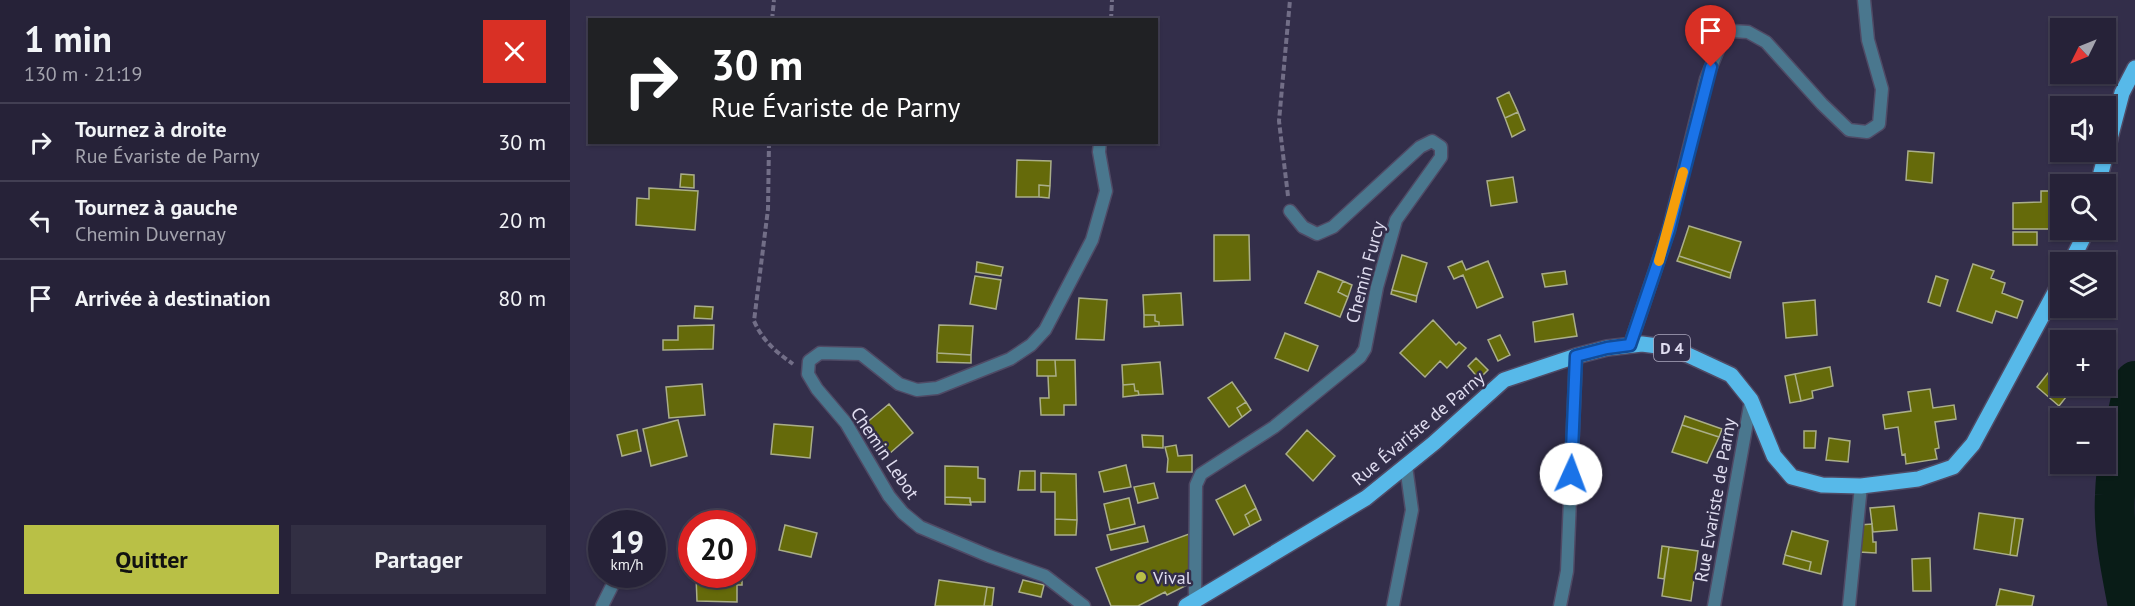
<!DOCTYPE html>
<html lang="fr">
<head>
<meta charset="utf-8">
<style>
	body { margin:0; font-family:"PT Sans",sans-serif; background:#322f43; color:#f1f3f6; height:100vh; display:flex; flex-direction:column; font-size:22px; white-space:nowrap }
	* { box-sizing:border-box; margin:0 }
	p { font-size:20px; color:#a4a4ae }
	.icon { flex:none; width:33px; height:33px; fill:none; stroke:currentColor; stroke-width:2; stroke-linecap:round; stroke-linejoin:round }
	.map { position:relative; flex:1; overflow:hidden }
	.details { display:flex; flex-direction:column; background:#262238; width:570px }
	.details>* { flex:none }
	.banner { position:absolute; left:18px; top:18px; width:570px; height:126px; border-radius:0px; box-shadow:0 2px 4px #0004,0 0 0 2px #423f53; background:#202124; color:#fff; overflow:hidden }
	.needle { width:39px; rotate:227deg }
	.buttons { position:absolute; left:1480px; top:18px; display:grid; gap:12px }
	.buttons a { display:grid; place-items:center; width:66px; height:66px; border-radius:0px; background:#262238; box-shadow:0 2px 4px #0004,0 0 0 2px #423f53; font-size:30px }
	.speed { position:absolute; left:18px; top:510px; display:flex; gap:12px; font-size:30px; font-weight:700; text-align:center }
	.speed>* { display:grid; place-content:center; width:78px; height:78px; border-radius:50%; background:#262238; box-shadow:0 2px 4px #0004,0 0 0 2px #423f53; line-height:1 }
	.speed small { font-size:15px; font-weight:400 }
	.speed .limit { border:9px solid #d22; background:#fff; color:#111 }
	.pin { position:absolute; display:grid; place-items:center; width:51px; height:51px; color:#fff; margin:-62px -26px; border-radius:50% 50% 50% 0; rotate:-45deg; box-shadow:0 0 6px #0007 }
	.pin .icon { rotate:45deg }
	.me { position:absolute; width:66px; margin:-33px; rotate:2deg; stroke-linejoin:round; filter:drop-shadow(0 0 4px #0008) }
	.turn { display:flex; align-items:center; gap:21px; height:126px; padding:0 24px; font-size:27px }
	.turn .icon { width:78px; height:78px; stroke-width:2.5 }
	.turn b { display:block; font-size:42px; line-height:51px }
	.round { display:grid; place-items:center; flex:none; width:63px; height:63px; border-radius:0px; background:#322f43 }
	.summary { display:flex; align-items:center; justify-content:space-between; height:102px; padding:0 24px }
	h1 { font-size:36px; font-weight:600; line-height:45px }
	.primary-button { display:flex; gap:12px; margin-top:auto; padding:12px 24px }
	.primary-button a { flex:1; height:69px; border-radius:0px; background:#b9c046; color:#111; font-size:24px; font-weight:600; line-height:69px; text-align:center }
	.primary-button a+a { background:#322f43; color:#f1f3f6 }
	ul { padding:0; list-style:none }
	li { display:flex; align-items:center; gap:18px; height:78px; padding:0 24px; border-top:2px solid #423f53 }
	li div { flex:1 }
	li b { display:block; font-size:22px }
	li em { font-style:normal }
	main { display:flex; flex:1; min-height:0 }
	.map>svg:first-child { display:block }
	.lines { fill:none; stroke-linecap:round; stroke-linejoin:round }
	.river { stroke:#091c17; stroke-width:40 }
	.building { fill:#656a0a; stroke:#aaae89; stroke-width:1.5 }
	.service-casing { stroke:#4f4a65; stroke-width:15 }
	.minor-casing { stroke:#4f4a65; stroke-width:15 }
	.primary-casing { stroke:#4f4a65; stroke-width:18 }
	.path { stroke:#726e87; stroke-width:4; stroke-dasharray:6 3; stroke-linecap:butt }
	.service { stroke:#4a778e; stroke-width:12 }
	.minor { stroke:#4a778e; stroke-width:12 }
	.primary { stroke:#57b9e9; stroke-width:15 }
	.route-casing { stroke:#114b97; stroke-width:15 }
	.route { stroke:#1a73e8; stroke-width:10 }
	.slow { stroke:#f59e0b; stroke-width:10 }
	.poi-dot { fill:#b9c046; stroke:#332e4a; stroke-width:2 }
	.labels { text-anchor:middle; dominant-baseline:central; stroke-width:5; stroke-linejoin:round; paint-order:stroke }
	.shield { fill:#332e4a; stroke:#aca8be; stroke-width:1.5 }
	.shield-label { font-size:16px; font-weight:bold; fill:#e0ddf0 }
	.street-label { font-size:18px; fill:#e0ddf0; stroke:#332e4a }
	.poi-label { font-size:18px; fill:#e0ddf0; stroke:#332e4a; text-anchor:start }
</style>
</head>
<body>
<main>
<section class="details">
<div class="summary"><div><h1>1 min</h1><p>130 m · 21:19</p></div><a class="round" style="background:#d93025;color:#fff"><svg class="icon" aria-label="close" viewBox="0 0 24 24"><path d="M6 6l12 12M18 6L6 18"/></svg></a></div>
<ul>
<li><svg class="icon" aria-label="right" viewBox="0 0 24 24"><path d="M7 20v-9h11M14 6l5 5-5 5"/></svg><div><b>Tournez à droite</b><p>Rue Évariste de Parny</p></div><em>30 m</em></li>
<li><svg class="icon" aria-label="left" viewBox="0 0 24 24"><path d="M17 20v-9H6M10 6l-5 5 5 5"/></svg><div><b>Tournez à gauche</b><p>Chemin Duvernay</p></div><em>20 m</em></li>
<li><svg class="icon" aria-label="arrive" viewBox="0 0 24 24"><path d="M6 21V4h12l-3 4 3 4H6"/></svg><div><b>Arrivée à destination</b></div><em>80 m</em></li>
</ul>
<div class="primary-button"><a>Quitter</a><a>Partager</a></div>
</section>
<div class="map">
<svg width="1565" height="606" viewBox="0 0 1565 606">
	<rect width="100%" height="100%" fill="#332e4a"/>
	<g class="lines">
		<path class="river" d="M1558 606C1551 570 1543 533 1545 495 1546 457 1557 418 1565 381"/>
	</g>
	<path class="building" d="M1490 55 1491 74H1512L1511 82 1489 81Z
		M939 92 948 112 935 118 927 98Z
		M948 112 955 130 942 137 935 118Z
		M1338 151 1364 153 1362 183 1336 180Z
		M447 160 481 161 480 186 469 185V197H446Z
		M111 174 124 175V188L110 187Z
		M943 177 947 202 921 206 917 181Z
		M469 185 480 186 479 198 469 197Z
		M79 188 128 191 125 230 66 225 67 198 79 199Z
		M1471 191H1486L1487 203H1484L1485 229H1443V203L1471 202Z
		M1119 226 1171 242 1161 273 1109 256Z
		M1443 232H1467V245H1443Z
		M644 235H679L680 280 644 281Z
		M832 255 857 263 847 296 822 290Z
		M1109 256 1161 273 1160 278 1107 261Z
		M892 261 896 270 918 261 933 297 907 308 893 275 884 279 878 267Z
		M407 262 433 267 431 276 406 272Z
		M1403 264 1424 271 1421 278 1435 283 1432 293 1453 301 1447 318 1426 311 1422 323 1387 311Z
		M748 271 773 281 768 292 778 297 770 317 735 303Z
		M995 271 997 284 975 287 972 274Z
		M405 276 431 280 426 309 400 304Z
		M1366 276 1378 280 1370 306 1358 302Z
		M773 281 782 285 778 297 768 292Z
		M822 290 847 296 846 302 821 294Z
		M611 293 613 325 589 326V322L585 321V315H574L573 295Z
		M509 298 537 300 534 340 506 339Z
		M1245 300 1247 335 1216 338 1213 303Z
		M125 306 143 307 142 319 124 318Z
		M1003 314 1007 336 965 342 963 322Z
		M574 315H585V321L589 322V326L574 327Z
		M863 320 886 345 889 342 896 348 877 368 870 361 855 377 830 353Z
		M144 325 143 349 93 350V340H108V326Z
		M369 325 403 326 401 355 367 353Z
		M715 333 748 346 738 371 705 358Z
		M930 335 940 355 928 361 918 340Z
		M1491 338 1494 340H1491V357L1482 349Z
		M367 353 401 355V363L367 362Z
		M906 358 918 370 909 379 898 366Z
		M467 360H485L486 376H467Z
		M485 360H505L506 405H494V415H471L470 398H479L478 376H486Z
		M590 362 593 394 569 395 568 391H565L564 384 553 385 552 365Z
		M1260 367 1263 386 1242 391 1243 398 1231 401 1225 374Z
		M1482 368 1491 376V386L1504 387 1489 406 1467 387Z
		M1225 374 1231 401 1220 403 1215 376Z
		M662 382 676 402 667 408 672 417 659 427 638 398Z
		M132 384 135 415 99 418 96 387Z
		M564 384 565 391H568L569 395 553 397V385Z
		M1360 389 1363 408 1384 405 1386 419 1365 422 1369 448 1365 449 1367 459 1336 464 1335 454 1332 455 1328 427 1315 429 1313 415 1341 411 1338 392Z
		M676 402 681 410 672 417 667 408Z
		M319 404 343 433 319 454 295 424Z
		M1115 416 1152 429 1149 437 1112 425Z
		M108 420 117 456 81 466 73 429Z
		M204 424 243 427 240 458 201 454Z
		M1112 425 1149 437 1137 463 1102 452Z
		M67 430 71 451 52 456 47 435Z
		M737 430 765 456 743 481 716 454Z
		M1234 431H1246L1245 448H1234Z
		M572 435 593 436V448L573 447Z
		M1259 438 1280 441 1278 462 1256 460Z
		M606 445 608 456 622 455V472H597L598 459 595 447Z
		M556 465 561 487 534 492 529 472Z
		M375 466 408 467V478L415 479V502H400V498L375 497Z
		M450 471H465V490H448Z
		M471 473 506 474 507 520 485 519V492H471Z
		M584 483 588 498 568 503 564 487Z
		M675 485 686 508 675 515 680 526 664 535 646 500Z
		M375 497 400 498 401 505 375 504Z
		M559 498 565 524 540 530 534 504Z
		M1324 506 1327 530 1303 532 1300 508Z
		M686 508 691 520 680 526 675 515Z
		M1409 513 1445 518 1440 555 1404 549Z
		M1445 518 1453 519 1447 556 1440 555Z
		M485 519 507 520 506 535H485Z
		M1302 524 1303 542H1306V553L1289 552V525Z
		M215 525 247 533 241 557 209 550Z
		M574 526 578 542 541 550 537 535Z
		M1222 531 1258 541 1251 574 1239 571 1241 562 1215 555Z
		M619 534V584L597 595 595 592 568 606H541L526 568Z
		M1092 546 1099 547 1094 579 1088 578Z
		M1099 547 1128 551 1121 601 1092 596Z
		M1215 555 1241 562 1239 571 1213 564Z
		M1360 558 1361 591H1343L1342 559Z
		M172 574V585H167V602L127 601 126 576Z
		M369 580 417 587 414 606H365Z
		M453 580 474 585 471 597 449 592Z
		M417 587 424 588 422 606H414Z
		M1430 589 1464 596 1462 606H1426Z"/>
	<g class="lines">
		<defs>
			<path id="service" d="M990 606 997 571 1006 356
				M1144 606 1181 400"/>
			<path id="minor" d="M1060 345 1099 229 1136 79 1152 40 1162 31 1178 32 1196 42 1252 104 1279 130 1297 132 1309 124 1312 89 1298 40 1294 0
				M625 601 626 485 631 474 704 427 790 357 795 349 807 287 826 220 871 157V147L862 141 850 147 763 227 747 234 733 227 720 211
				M32 606 48 574
				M514 606 475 576 419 556 350 527 333 513 319 496 276 423 247 389 238 374 239 361 250 353 291 354 329 384 347 390 367 388 440 359 461 345 475 330 522 240 536 191 529 152 530 142
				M823 606 842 510 836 466
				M1279 606 1291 486"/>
			<path id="primary" d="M1528 184 1552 93 1565 68
				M1501 262 1517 230
				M616 606 796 498 864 443 934 380 1006 356 1037 348 1072 344 1103 348 1161 375 1181 400 1204 456 1222 477 1252 485 1291 486 1348 479 1383 467 1403 444 1491 281"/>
		</defs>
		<use href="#service" class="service-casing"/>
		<use href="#minor" class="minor-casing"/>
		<use href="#primary" class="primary-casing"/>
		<path class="path" d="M202 20 204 0
			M541 20 542 0
			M199 142 198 209 184 321C193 341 205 351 223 364
			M718 196 709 121 720 0"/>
		<use href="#service" class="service"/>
		<use href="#minor" class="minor"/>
		<use href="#primary" class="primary"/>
	</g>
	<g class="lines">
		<defs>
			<path id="route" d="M1001 474 1006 356 1037 348 1060 345 1099 230 1141 67"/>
		</defs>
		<use href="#route" class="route-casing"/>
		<use href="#route" class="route"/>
		<path class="slow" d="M1089 261 1113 172"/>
	</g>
	<circle class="poi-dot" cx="571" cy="577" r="6"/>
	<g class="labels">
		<rect class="shield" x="1084" y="335" width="36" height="26" rx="4.5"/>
		<g class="shield-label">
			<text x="1102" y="348">D 4</text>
		</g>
		<g class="street-label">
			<text transform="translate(795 272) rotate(-75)">Chemin Furcy</text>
			<text transform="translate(848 428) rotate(-40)">Rue Évariste de Parny</text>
			<text transform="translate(315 453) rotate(56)">Chemin Lebot</text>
			<text transform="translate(1145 500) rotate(-80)">Rue Evariste de Parny</text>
		</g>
		<g class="poi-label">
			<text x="583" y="577">Vival</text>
		</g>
	</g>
</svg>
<div class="buttons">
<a><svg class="needle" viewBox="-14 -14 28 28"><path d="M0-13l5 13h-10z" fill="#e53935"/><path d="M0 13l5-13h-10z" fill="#a4a4ae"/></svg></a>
<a><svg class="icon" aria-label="sound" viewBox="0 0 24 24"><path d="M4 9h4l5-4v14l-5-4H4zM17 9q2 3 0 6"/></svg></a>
<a><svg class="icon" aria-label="search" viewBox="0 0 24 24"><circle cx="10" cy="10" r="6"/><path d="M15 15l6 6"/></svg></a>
<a><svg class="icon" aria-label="layers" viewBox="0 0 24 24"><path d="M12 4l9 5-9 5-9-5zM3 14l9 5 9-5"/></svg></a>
<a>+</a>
<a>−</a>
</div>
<div class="speed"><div>19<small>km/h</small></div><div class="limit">20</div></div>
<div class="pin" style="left:1141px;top:67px;background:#d93025"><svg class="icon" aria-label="arrive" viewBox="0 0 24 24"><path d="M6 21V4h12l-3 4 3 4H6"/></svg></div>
<svg class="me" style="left:1001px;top:474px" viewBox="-20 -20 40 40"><circle r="19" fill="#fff"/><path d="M0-13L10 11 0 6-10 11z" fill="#1a73e8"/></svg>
<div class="banner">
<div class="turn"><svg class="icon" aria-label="right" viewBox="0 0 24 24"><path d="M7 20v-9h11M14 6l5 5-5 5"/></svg><div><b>30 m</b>Rue Évariste de Parny</div></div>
</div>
</div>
</main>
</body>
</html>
